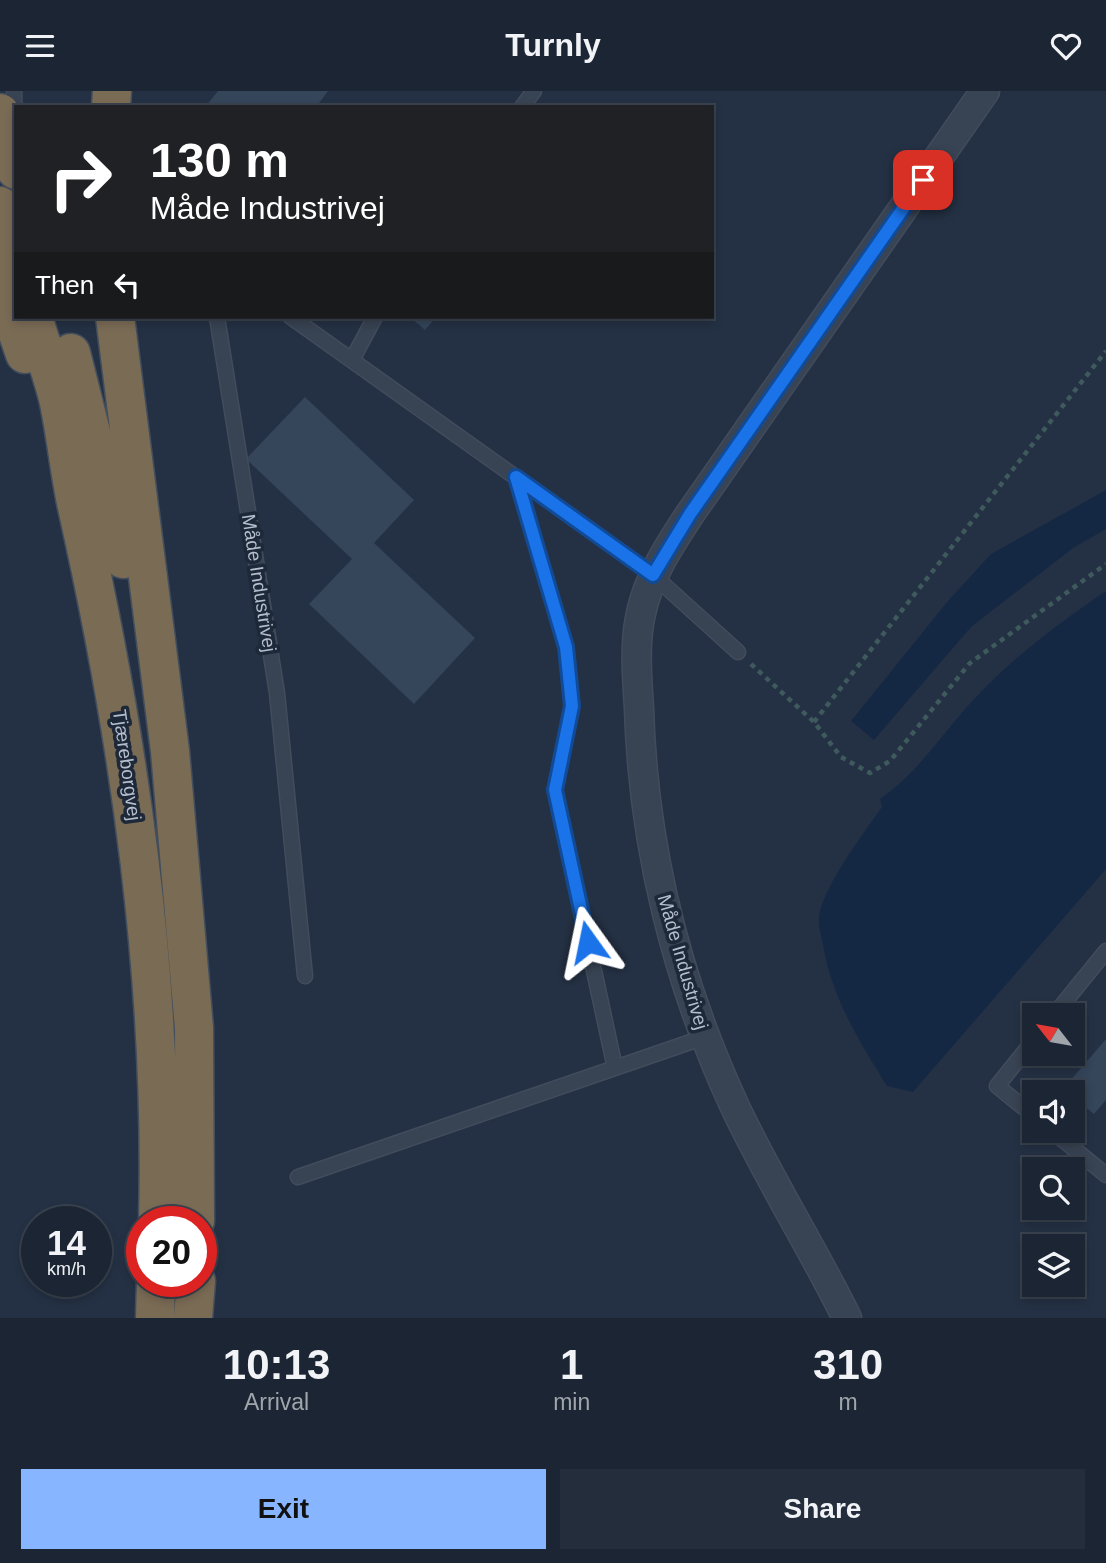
<!DOCTYPE html>
<html lang="en">
<head>
<meta charset="utf-8">
<style>
	body { margin:0; font-family:Arial,sans-serif; background:#242d3b; color:#f1f3f6; height:100vh; display:flex; flex-direction:column; font-size:26px; white-space:nowrap }
	* { box-sizing:border-box; margin:0 }
	p { font-size:23px; color:#a0a5ac }
	.icon { flex:none; width:38px; height:38px; fill:none; stroke:currentColor; stroke-width:2; stroke-linecap:round; stroke-linejoin:round }
	.map { position:relative; height:1227px; overflow:hidden }
	.side { display:flex; flex-direction:column; background:#1b2533; flex:1 }
	.side>* { flex:none }
	.top-card { position:absolute; left:14px; top:14px; width:700px; height:214px; border-radius:0px; box-shadow:0 4px 10px #0003,0 0 0 2px #39424e; background:#202124; color:#fff; overflow:hidden }
	.needle { width:46px; rotate:301deg }
	.controls { position:absolute; left:1022px; top:912px; display:grid; gap:14px }
	.controls a { display:grid; place-items:center; width:63px; height:63px; border-radius:0px; background:#1b2533; box-shadow:0 4px 10px #0003,0 0 0 2px #39424e; font-size:35px }
	.speed { position:absolute; left:21px; top:1115px; display:flex; gap:14px; font-size:35px; font-weight:700; text-align:center }
	.speed>* { display:grid; place-content:center; width:91px; height:91px; border-radius:50%; background:#1b2533; box-shadow:0 4px 10px #0003,0 0 0 2px #39424e; line-height:1 }
	.speed small { font-size:18px; font-weight:400 }
	.speed .limit { border:10px solid #d22; background:#fff; color:#111 }
	.pin { position:absolute; display:grid; place-items:center; width:60px; height:60px; color:#fff; margin:-30px; border-radius:14px; box-shadow:0 4px 10px #0006 }
	.me { position:absolute; width:77px; margin:-38px; rotate:348deg; stroke-linejoin:round; filter:drop-shadow(0 0 5px #0008) }
	.turn { display:flex; align-items:center; gap:24px; height:147px; padding:0 21px; font-size:32px }
	.turn .icon { width:91px; height:91px; stroke-width:2.5 }
	.turn b { display:block; font-size:49px; line-height:60px }
	.then { display:flex; align-items:center; height:66px; padding:0 21px; background:#0003; gap:14px; font-size:26px }
	.eta { display:flex; justify-content:space-evenly; align-items:center; height:119px; text-align:center }
	.eta b { font-size:42px; font-weight:600; line-height:49px }
	.action { display:flex; gap:14px; margin-top:auto; padding:14px 21px }
	.action a { flex:1; height:80px; border-radius:0px; background:#88b5ff; color:#111; font-size:28px; font-weight:600; line-height:80px; text-align:center }
	.action a+a { background:#242d3b; color:#f1f3f6 }
	header { display:flex; justify-content:space-between; align-items:center; height:91px; padding:0 21px; background:#1b2533; font-size:32px; font-weight:600 }
	.map>svg:first-child { display:block }
	.water { fill:#152843 }
	.building { fill:#35455a }
	.lines { fill:none; stroke-linecap:round; stroke-linejoin:round }
	.lane-casing { stroke:#424c5c; stroke-width:17 }
	.street-casing { stroke:#424c5c; stroke-width:31 }
	.highway-casing { stroke:#434e5d; stroke-width:41 }
	.path { stroke:#3f5a5c; stroke-width:4.5; stroke-dasharray:5 5; stroke-linecap:butt }
	.lane { stroke:#384353; stroke-width:14 }
	.street { stroke:#384353; stroke-width:28 }
	.highway { stroke:#7a6b55; stroke-width:38 }
	.route-casing { stroke:#114b97; stroke-width:18 }
	.route { stroke:#1a73e8; stroke-width:12 }
	.labels { text-anchor:middle; dominant-baseline:central; stroke-width:7; stroke-linejoin:round; paint-order:stroke }
	.street-label { font-size:19px; fill:#b5becd; stroke:#1d2838 }
</style>
</head>
<body>
<header><svg class="icon" aria-label="menu" viewBox="0 0 24 24"><path d="M4 6h16M4 12h16M4 18h16"/></svg>Turnly<svg class="icon" aria-label="heart" viewBox="0 0 24 24"><path d="M12 20l-8-8c-3-5 5-10 8-4 3-6 11-1 8 4z"/></svg></header>
<div class="map">
<svg width="1106" height="1227" viewBox="0 0 1106 1227">
	<rect width="100%" height="100%" fill="#243144"/>
	<path class="water" d="M1106 399V438L1073 457 971 536 874 649 851 630 948 510 991 463Z
		M1106 500V778L913 1001 887 995C859 950 832 907 823 854 822 846 818 836 819 828 820 800 865 740 882 716L880 708C920 681 946 636 980 602 1016 564 1062 530 1106 500Z"/>
	<path class="building" d="M218 0H328L316 16H205Z
		M410 226H436L425 239Z
		M305 306 414 409 374 452 475 547 414 613 309 513 352 468 246 368Z
		M1106 948V1009L1094 1023 1073 1006V1001L1063 998Z"/>
	<g class="lines">
		<defs>
			<path id="lane" d="M14 0 15 28
				M522 16 534 0
				M217 226 277 602 305 885
				M291 226 653 484 738 561
				M352 269 375 226
				M516 386 566 556 572 615 555 699 615 977
				M1054 924 1106 860
				M1034 949 997 995 1034 1025
				M1052 1040 1106 1084
				M298 1086 705 946"/>
			<path id="street" d="M847 1227C812 1156 769 1088 735 1016 677 891 643 755 639 617 637 586 634 553 641 522 649 485 669 455 690 423L985 0"/>
			<path id="highway" d="M111 16 112 0
				M0 22 16 79
				M0 115 16 168
				M0 191 25 263
				M33 226C41 253 51 280 58 307 66 343 69 380 77 416 130 651 164 890 158 1130
				M115 226 170 660 194 937 195 1130
				M71 262 123 468
				M155 1227 156 1190
				M193 1227 196 1190"/>
		</defs>
		<use href="#lane" class="lane-casing"/>
		<use href="#street" class="street-casing"/>
		<use href="#highway" class="highway-casing"/>
		<path class="path" d="M751 573 814 631 841 666 870 682 890 670 970 572 1106 473
			M814 631 1106 260"/>
		<use href="#lane" class="lane"/>
		<use href="#street" class="street"/>
		<use href="#highway" class="highway"/>
	</g>
	<g class="lines">
		<defs>
			<path id="route" d="M588 851 555 699 572 615 566 556 516 386 653 484 690 423 923 89"/>
		</defs>
		<use href="#route" class="route-casing"/>
		<use href="#route" class="route"/>
	</g>
	<g class="labels">
		<g class="street-label">
			<text transform="translate(259 492) rotate(81)">Måde Industrivej</text>
			<text transform="translate(127 674) rotate(82)">Tjæreborgvej</text>
			<text transform="translate(683 871) rotate(74)">Måde Industrivej</text>
		</g>
	</g>
</svg>
<div class="controls">
<a><svg class="needle" viewBox="-14 -14 28 28"><path d="M0-13l5 13h-10z" fill="#e53935"/><path d="M0 13l5-13h-10z" fill="#a0a5ac"/></svg></a>
<a><svg class="icon" aria-label="sound" viewBox="0 0 24 24"><path d="M4 9h4l5-4v14l-5-4H4zM17 9q2 3 0 6"/></svg></a>
<a><svg class="icon" aria-label="search" viewBox="0 0 24 24"><circle cx="10" cy="10" r="6"/><path d="M15 15l6 6"/></svg></a>
<a><svg class="icon" aria-label="layers" viewBox="0 0 24 24"><path d="M12 4l9 5-9 5-9-5zM3 14l9 5 9-5"/></svg></a>
</div>
<div class="speed"><div>14<small>km/h</small></div><div class="limit">20</div></div>
<div class="pin" style="left:923px;top:89px;background:#d93025"><svg class="icon" aria-label="arrive" viewBox="0 0 24 24"><path d="M6 21V4h12l-3 4 3 4H6"/></svg></div>
<svg class="me" style="left:588px;top:851px" viewBox="-20 -20 40 40"><path d="M0-17L14 15 0 8-14 15z" fill="#1a73e8" stroke="#fff" stroke-width="4"/></svg>
<div class="top-card">
<div class="turn"><svg class="icon" aria-label="right" viewBox="0 0 24 24"><path d="M7 20v-9h11M14 6l5 5-5 5"/></svg><div><b>130 m</b>Måde Industrivej</div></div>
<div class="then">Then<svg class="icon" aria-label="left" viewBox="0 0 24 24"><path d="M17 20v-9H6M10 6l-5 5 5 5"/></svg></div>
</div>
</div>
<section class="side">
<div class="eta">
<div><b>10:13</b><p>Arrival</p></div>
<div><b>1</b><p>min</p></div>
<div><b>310</b><p>m</p></div>
</div>
<div class="action"><a>Exit</a><a>Share</a></div>
</section>
</body>
</html>
